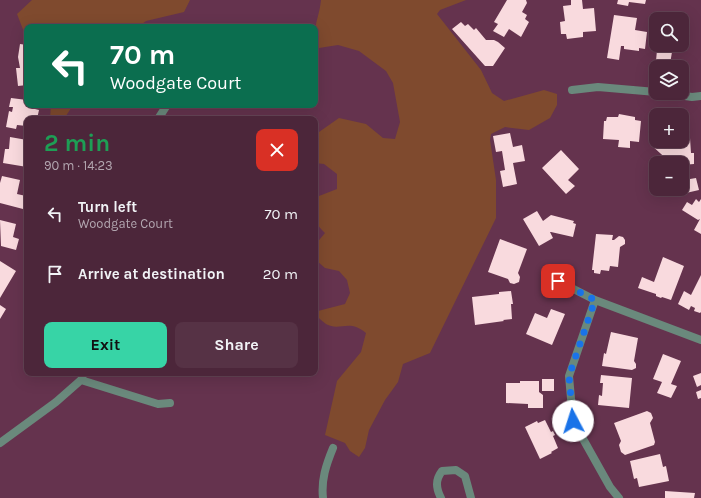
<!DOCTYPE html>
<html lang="en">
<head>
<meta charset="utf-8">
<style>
	body { margin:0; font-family:Karla,sans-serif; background:#563245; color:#f1f3f6; height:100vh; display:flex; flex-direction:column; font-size:15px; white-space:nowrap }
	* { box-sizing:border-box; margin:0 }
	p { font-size:13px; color:#b2a5af }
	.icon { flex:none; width:22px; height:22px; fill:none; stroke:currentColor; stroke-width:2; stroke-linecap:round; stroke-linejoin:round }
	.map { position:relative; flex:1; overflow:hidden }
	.drawer { position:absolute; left:24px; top:116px; width:294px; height:260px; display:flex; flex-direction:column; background:#4c263a; border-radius:8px; box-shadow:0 4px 16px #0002,0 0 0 1px #634354 }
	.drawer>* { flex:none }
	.hud { position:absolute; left:24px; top:24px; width:294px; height:84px; border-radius:8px; box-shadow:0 4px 16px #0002,0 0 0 1px #634354; background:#0b6e4f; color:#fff; overflow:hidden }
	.fabs { position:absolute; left:649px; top:12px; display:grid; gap:8px }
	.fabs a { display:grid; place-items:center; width:40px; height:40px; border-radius:8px; background:#4c263a; box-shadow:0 4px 16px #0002,0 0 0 1px #634354; font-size:20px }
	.pin { position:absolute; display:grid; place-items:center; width:34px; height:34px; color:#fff; margin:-17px; border-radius:8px; box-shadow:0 2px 6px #0006 }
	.me { position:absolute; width:44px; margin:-22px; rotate:355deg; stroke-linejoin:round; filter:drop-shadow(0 0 3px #0008) }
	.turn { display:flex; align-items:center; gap:14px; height:84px; padding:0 20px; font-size:18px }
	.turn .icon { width:52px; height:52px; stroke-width:2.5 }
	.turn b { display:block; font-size:28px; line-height:34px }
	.round { display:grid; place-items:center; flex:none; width:42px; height:42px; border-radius:8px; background:#563245 }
	.head { display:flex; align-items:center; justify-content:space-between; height:68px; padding:0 20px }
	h1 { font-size:24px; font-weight:700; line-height:30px; color:#1e9e55 }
	.action { display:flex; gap:8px; margin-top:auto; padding:8px 20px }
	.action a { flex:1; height:46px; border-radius:8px; background:#37d4a6; color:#111; font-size:16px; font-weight:700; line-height:46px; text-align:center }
	.action a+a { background:#563245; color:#f1f3f6 }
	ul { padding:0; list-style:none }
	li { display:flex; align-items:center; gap:12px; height:60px; padding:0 20px }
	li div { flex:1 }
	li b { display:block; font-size:15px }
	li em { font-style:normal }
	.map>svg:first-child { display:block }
	.green { fill:#7f4a2e }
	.building { fill:#f9dade }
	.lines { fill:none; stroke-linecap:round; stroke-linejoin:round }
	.minor { stroke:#6a897c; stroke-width:8 }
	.tertiary { stroke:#6a897c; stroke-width:8 }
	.route { stroke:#1a73e8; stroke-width:7; stroke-dasharray:0 12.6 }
</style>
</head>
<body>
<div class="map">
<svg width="701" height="498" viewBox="0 0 701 498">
	<rect width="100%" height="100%" fill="#65334e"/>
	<path class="green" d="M32 0H190L184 12 146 21 138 27H27V34L24 32 17 14Z
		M321 0H466L440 10 437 14 481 70 492 93 504 101 544 90 557 94V105L550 118 529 130 505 127 491 134 490 140 496 180V218L430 353 403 364 398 382 385 400 369 430 365 448 359 457 350 451 345 443 325 435 337 381 361 352 366 333C349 318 340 332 326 324 323 322 320 319 318 317V311L345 304 350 293 347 280 339 271 325 268 317 261 315 253V245L325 233C312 220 315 217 315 200L319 196 337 189V174L324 164 315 163V131L319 132 339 118 366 124 383 138 395 139 400 122 393 83 386 71 359 51 338 45 319 48C311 25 319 21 321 0Z
		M51 105H73L64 119H50Z"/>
	<path class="building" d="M507 0H526L527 3 522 12 527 15 525 19 529 22 521 37 509 29 504 37 493 31 498 24 494 22Z
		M571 0H582L583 9 594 8 596 31 583 32V37L567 39 566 34H561L560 22 565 21 563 6 571 5Z
		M618 0H646L645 4 629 2 628 6 617 4Z
		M614 15 637 18 635 30 647 32 645 49 639 48V51L624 49V46H621L619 60 607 58Z
		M461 22 465 26 468 24 474 30 476 28 486 40H494L498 42 505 48 493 66H485L452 29Z
		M20 44 27 45V85L18 86 16 68H20L18 57Z
		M656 45H679L678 53 672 52 670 64 656 61 657 50H655Z
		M11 98 27 100V105H35V109L39 110 37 119H27V126L17 125 16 129 6 127 9 111 12 112 13 107H9Z
		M619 114 635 117V120L641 121 639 142 630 141V148L618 147 619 140 603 139 604 121H606L607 117H618Z
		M649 123H656V141H682V131L690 138 691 153H694V164L682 165V163H671L650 144Z
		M510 133 513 147 522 145 525 161 513 163 517 184 503 187 500 171 505 170 502 151 496 152 493 136Z
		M10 137 27 140 26 152H27V167L3 163 5 149H9Z
		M561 150 579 169 568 180 575 186 566 194 542 168Z
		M2 176 20 180 17 194 26 196 23 209 0 203V183Z
		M696 178 699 190 686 193 684 180Z
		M696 199 699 202 701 199V234L694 230 700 219 698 220 682 210 687 202 692 205Z
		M537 211 543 221 551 215 574 221 573 223 576 224 573 237 551 232H550L553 238 539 246 523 219Z
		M0 220 16 224 13 237 19 239 16 250 1 246Z
		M596 234 613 235 612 240H614L619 236 623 237 625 240V244L620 247 618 267 610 266 609 271 601 270 600 274 594 273V270H592Z
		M500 239 527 249 518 273 520 277 519 282 514 284 510 283 508 279 488 272Z
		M663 257 684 266 671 300 662 297 661 298 656 296V294L638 288 642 277 654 282Z
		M0 261 16 271 0 298Z
		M701 275V312L700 313 694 311 695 308 691 306 689 310 678 304 684 291 691 295Z
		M511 291 513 304H511L512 319 503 320 504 321 475 325 472 297 499 294V292Z
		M0 305 6 309 0 319Z
		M551 309 565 314 552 345 526 334 535 313 547 318Z
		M611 332 638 338 634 361 636 364V368L632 370 602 366 604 353 606 354Z
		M663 354 681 361 671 384 677 386 671 398 657 393 662 382 653 379Z
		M701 373V385L697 387 693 376Z
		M601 375 632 378 629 408 598 405 599 395 602 396 603 383H600Z
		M542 379H554V391H542Z
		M520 381H539V392L543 395V408H528V404L506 403V383H520Z
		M701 390V398L698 399 696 392Z
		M647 411 651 413 653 418 650 423 655 442 654 445 625 455 621 452 619 445 621 441 614 423Z
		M545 420 551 432 553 431 555 435 553 436 558 448 551 452 552 453 540 459 525 427 537 421 538 423Z
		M660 454 663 467 666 466 669 481 639 487 637 478 634 479 630 461Z
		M665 491 695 493 694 498H665Z"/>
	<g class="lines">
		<path class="minor" d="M572 90 598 87 656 92
			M664 93 692 97 701 96
			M158 119 167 105
			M558 281 595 300 701 340
			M595 300 569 376 573 421 610 487 619 498
			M81 380 158 404 170 403
			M0 443 56 402 81 380 84 373
			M441 498C436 488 435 480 442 471L456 470 465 476 471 498"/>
		<path class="tertiary" d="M323 498C321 480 326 465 333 448"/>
	</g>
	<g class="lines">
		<path class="route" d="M558 281 595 300 569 376 573 421"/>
	</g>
</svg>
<div class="fabs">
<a><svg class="icon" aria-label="search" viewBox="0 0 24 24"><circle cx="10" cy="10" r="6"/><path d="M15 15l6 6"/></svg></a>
<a><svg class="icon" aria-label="layers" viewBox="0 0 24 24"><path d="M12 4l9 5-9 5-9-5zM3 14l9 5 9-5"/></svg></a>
<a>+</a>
<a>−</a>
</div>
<div class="pin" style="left:558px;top:281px;background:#d93025"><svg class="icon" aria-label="arrive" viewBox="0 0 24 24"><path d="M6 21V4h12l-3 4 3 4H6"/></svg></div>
<svg class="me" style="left:573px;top:421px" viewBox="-20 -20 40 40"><circle r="19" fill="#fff"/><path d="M0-13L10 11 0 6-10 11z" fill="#1a73e8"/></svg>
<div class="hud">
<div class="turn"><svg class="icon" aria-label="left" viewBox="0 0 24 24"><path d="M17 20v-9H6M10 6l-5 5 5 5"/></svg><div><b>70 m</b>Woodgate Court</div></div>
</div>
<section class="drawer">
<div class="head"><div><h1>2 min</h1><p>90 m · 14:23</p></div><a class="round" style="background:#d93025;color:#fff"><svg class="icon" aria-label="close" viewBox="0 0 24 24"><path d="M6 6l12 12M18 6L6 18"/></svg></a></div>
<ul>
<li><svg class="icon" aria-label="left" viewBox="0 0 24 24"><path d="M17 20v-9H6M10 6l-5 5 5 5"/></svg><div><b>Turn left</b><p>Woodgate Court</p></div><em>70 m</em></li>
<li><svg class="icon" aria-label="arrive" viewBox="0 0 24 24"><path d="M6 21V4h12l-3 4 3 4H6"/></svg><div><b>Arrive at destination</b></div><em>20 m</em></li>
</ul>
<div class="action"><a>Exit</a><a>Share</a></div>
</section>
</div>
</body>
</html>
